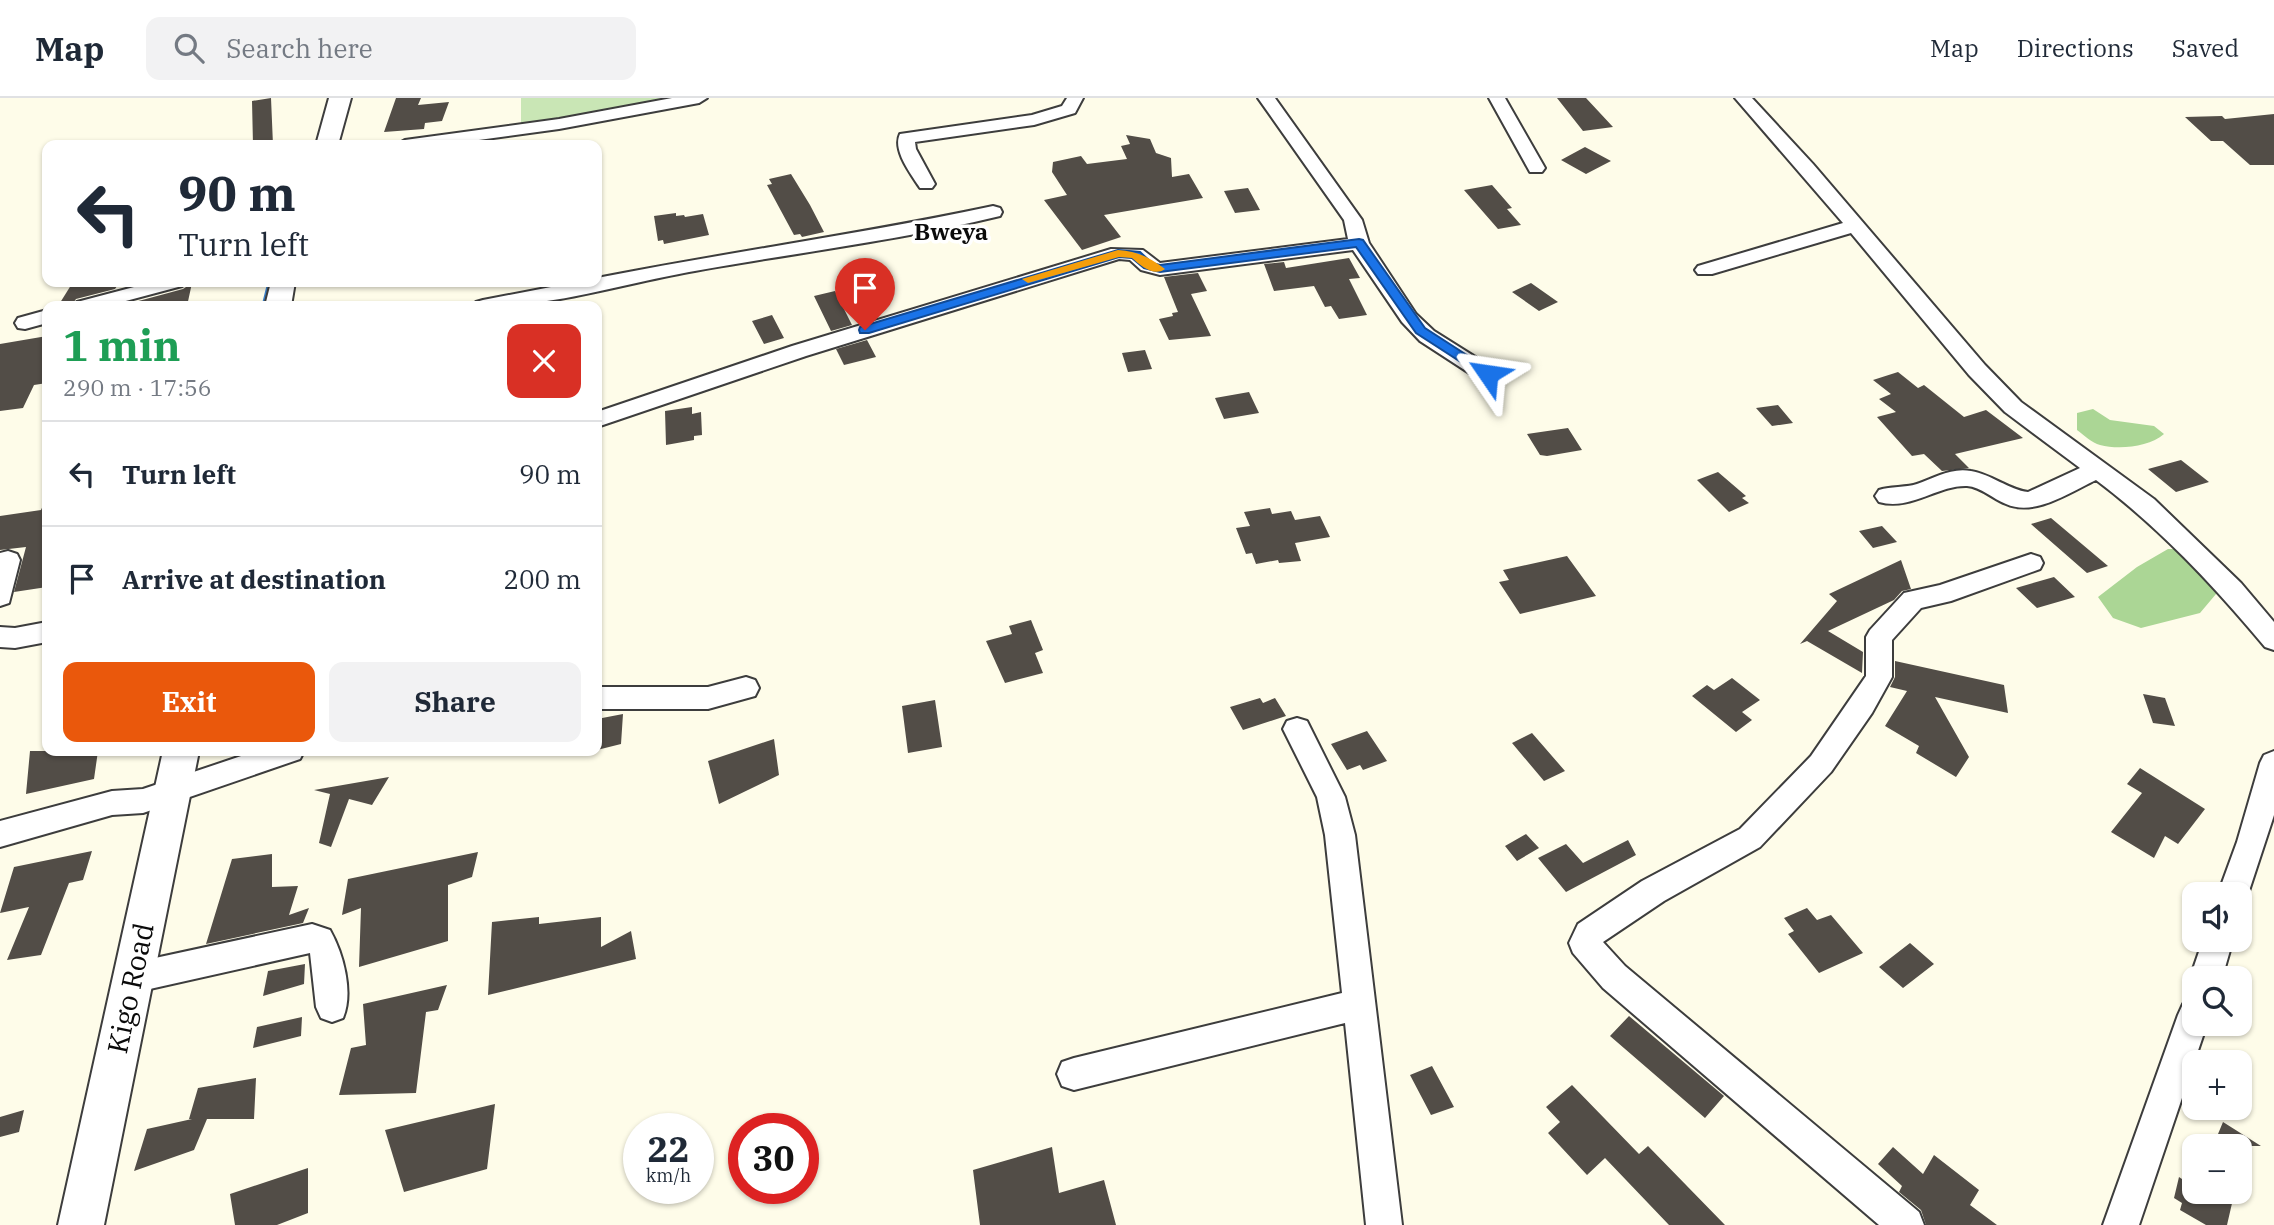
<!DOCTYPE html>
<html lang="en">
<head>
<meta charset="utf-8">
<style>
	body { margin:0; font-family:"IBM Plex Serif",serif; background:#f2f2f3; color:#1f2937; height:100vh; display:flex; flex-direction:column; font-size:26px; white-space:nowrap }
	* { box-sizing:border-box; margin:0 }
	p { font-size:23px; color:#747a83 }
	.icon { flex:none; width:38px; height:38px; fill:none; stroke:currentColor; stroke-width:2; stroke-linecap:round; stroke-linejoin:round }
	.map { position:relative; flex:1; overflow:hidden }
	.panel { position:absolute; left:42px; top:203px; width:560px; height:455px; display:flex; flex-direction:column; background:#fff; border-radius:14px; box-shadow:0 2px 5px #0004 }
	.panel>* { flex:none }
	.hud { position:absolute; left:42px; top:42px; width:560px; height:147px; border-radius:14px; box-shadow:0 2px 5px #0004; background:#fff; color:#1f2937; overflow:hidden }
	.buttons { position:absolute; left:2182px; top:784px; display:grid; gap:14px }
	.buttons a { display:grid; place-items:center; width:70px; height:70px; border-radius:14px; background:#fff; box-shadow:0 2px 5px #0004; font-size:35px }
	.speed { position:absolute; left:623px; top:1015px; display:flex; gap:14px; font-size:35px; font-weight:700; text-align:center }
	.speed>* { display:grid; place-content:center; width:91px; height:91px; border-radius:50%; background:#fff; box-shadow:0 2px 5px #0004; line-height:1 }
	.speed small { font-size:18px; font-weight:400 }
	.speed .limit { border:10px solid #d22; background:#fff; color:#111 }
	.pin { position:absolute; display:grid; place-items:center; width:60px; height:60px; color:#fff; margin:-72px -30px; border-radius:50% 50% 50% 0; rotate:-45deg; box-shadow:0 0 7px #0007 }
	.pin .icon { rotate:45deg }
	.me { position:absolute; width:77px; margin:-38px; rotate:302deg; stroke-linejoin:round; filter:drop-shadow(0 0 5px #0008) }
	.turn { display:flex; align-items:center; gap:24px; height:147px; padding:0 21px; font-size:32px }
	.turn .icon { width:91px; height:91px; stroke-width:2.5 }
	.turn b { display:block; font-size:49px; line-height:60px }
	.round { display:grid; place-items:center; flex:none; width:74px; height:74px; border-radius:14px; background:#f2f2f3 }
	.summary { display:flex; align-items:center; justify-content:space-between; height:119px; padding:0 21px }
	h1 { font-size:42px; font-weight:700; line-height:52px; color:#1e9e55 }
	.primary-button { display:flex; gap:14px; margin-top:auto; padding:14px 21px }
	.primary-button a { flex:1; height:80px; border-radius:14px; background:#ea580c; color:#fff; font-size:28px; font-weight:700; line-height:80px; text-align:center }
	.primary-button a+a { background:#f2f2f3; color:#1f2937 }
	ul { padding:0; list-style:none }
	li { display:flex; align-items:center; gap:21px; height:105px; padding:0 21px; border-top:2px solid #e0e1e3 }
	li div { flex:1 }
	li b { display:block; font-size:26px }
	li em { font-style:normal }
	header { display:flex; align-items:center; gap:42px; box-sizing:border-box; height:98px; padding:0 35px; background:#fff; border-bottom:2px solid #e0e1e3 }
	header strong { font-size:33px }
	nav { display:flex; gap:38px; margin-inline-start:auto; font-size:24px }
	.search { width:490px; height:63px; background:#f2f2f3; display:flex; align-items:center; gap:18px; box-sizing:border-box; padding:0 24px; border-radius:14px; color:#747a83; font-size:26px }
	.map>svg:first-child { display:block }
	.green { fill:#c9e6b5 }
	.forest { fill:#abd695 }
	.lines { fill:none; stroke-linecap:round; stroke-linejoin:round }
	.stream { stroke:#3a7fc7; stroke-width:5 }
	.building { fill:#524d47 }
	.minor-casing { stroke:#3d3d3d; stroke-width:4 }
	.tertiary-casing { stroke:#3d3d3d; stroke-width:4 }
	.minor { fill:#fff; fill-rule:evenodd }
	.tertiary { fill:#fff; fill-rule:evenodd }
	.route { fill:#1a73e8; stroke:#114b97; stroke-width:2 }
	.slow { fill:#f59e0b }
	.labels { text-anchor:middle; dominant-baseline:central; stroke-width:7; stroke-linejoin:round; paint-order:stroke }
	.far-quarter-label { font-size:23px; font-weight:bold; fill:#0a0a0a; stroke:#fff }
	.near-street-label { font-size:28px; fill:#0a0a0a; stroke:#fff }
</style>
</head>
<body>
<header>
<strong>Map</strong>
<div class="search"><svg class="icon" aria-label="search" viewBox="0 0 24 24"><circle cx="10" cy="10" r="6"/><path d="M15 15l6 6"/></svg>Search here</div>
<nav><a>Map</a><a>Directions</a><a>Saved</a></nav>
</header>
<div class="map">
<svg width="2274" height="1127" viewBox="0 0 2274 1127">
	<rect width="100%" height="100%" fill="#fefce9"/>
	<path class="green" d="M521 0H691L521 29Z"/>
	<path class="forest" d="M2093 311 2110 322 2154 328 2164 336C2149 349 2119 352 2100 347 2092 345 2084 337 2077 332V315Z
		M2168 451H2185L2220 473 2216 496 2200 515 2141 530 2113 520 2098 499 2137 469Z"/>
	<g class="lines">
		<path class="stream" d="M264 208 270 184"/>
	</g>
	<path class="building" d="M271 0 273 47H253L252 3Z
		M396 0H421L418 7 449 4 442 23 425 25 424 31 384 34Z
		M1557 0H1586L1613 29 1583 33Z
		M2274 16V67H2250L2223 43H2211L2185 19 2222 18 2225 21Z
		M1126 37 1150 41 1156 55 1171 60 1172 79 1189 76 1203 100 1104 117 1121 139 1082 152 1044 102 1067 97 1052 74 1053 64 1081 58 1087 66 1127 61 1121 48 1130 46Z
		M1585 49 1611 63 1586 76 1561 62Z
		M791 76 810 107 824 134 802 139 800 136 794 137 767 87 772 86 769 81Z
		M1492 87 1512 110 1507 111 1521 127 1498 131 1464 92Z
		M1248 90 1260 112 1235 115 1224 93Z
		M676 115V118L684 117 685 119 703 116 709 137 664 146 663 142 658 143 654 118Z
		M1349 160 1360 180 1349 181 1367 217 1339 221 1331 208 1325 209 1314 188 1274 193 1264 166 1284 164 1286 170Z
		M1198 175 1207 193 1191 196 1211 238 1169 242 1159 221 1173 218 1172 215 1178 214 1164 179Z
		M73 184H120L115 191 76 201 71 208H58Z
		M192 185 187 208H120L183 191Z
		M1531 185 1558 204 1539 213 1512 194Z
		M835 193 852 227 831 233 814 198Z
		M772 217 784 240 764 246 752 223Z
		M47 238V285L34 287 23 310 0 313V246Z
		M867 242 876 259 844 267 836 251Z
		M1145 252 1152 271 1128 274 1122 255Z
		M1898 274 1918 290 1924 287 1964 319 1986 312 2023 340 1955 356 1969 370 1942 373 1924 356 1912 358 1877 319 1896 314 1879 301 1891 296 1873 282Z
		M1249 294 1259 315 1224 321 1215 300Z
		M1778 307 1793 325 1772 328 1756 310Z
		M692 309V316L701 314 702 337 694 338V342L666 347 665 313Z
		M1568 330 1582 352 1547 358 1540 357 1527 336Z
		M2181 362 2209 384 2176 394 2148 371Z
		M1718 374 1746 398 1742 400 1749 405 1729 414 1697 382Z
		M47 398V489L14 494 26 449 0 452V418L41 412Z
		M1270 410 1272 416 1291 413 1295 422 1320 418 1330 439 1295 445 1301 463 1279 465 1278 462 1256 466 1252 455 1246 456 1236 430 1250 428 1244 414Z
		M2051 420 2108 468 2087 475 2031 426Z
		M1882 428 1897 444 1873 450 1859 433Z
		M1567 458 1596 498 1520 516 1499 484 1509 482 1503 472Z
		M1901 462 1911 491 1902 493 1894 502 1828 533 1863 554 1862 575 1807 543 1800 546 1837 503 1829 496Z
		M2054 479 2075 499 2037 510 2016 490Z
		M1031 522 1043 552 1035 555 1043 575 1005 585 986 543 1012 536 1009 528Z
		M1895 563 2004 587 2008 615 1935 599 1969 659 1956 679 1916 655 1919 648 1885 628 1907 593 1890 589 1895 579Z
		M1732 580 1760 602 1742 614 1752 622 1736 634 1692 598 1707 587 1714 592Z
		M2143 596 2165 600 2175 628 2153 625Z
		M1260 600 1263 605 1275 600 1286 618 1243 632 1230 609Z
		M935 602 942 649 908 655 902 608Z
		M623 616 621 646 597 652V621Z
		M1367 633 1387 663 1363 672 1360 667 1347 672 1331 646Z
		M1532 635 1565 673 1544 683 1512 645Z
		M774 641 779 677 719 706 708 663Z
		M30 653H98L94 681 26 696Z
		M2140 670 2205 711 2178 746 2165 738 2154 760 2111 734 2142 695 2127 686Z
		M389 679 372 707 349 701 331 749 319 745 330 696 314 692Z
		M1526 736 1539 750 1517 763 1505 748Z
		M1628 742 1636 757 1566 794 1538 760 1566 746 1583 765Z
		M92 753 83 782 69 785 41 857 7 862 29 809 0 815 14 769Z
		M478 754 472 779 448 787V843L359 869 361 810 342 817 348 781Z
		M272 756V789L298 788 289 817 309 810 303 825 206 846 232 761Z
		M1807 810 1817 822 1831 817 1863 855 1819 875 1788 836 1794 833 1784 820Z
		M539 819V826L601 819V849L631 833 636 861 488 897 492 824Z
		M1910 845 1934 866 1903 890 1879 869Z
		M305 866 304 886 263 898 268 873Z
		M447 887 438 912 426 914 416 995 339 997 351 950 366 947 363 906Z
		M1629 918 1724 998 1705 1020 1610 938Z
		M302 919 301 938 253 950 257 929Z
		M1432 968 1454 1009 1431 1017 1410 977Z
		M256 980 254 1021H207L194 1052 134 1073 147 1031 192 1021H189L198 990Z
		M1572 987 1639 1056 1648 1048 1725 1127H1669L1605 1060 1587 1077 1548 1035 1560 1024 1546 1009Z
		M495 1006 487 1071 404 1094 385 1032Z
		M24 1012 19 1034 0 1039V1019Z
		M2223 1024 2261 1048H2213Z
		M1052 1049 1059 1095 1104 1082 1116 1127H980L973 1072Z
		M1893 1049 1923 1076 1934 1057 1979 1092 1970 1107 1997 1127H1926L1921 1112 1899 1094 1902 1088 1878 1066Z
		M308 1070V1115L277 1127H235L230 1096Z
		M2179 1079 2194 1089V1094H2222L2233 1101 2227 1127H2206L2180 1112 2182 1105 2174 1100Z"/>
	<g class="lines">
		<defs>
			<path id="minor" d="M672 0H707L699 5 559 31 442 47H396L405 42 559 21Z
				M1067 0H1083L1075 15 1034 27 915 44 916 51 935 86 932 90H920C911 76 892 52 900 36L1032 17 1062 8Z
				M1258 0H1275L1362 122 1369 145 1416 216 1434 233 1496 272 1499 277 1496 282H1480L1420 243 1402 224 1353 152 1160 177 1141 172 1130 162 1119 161 806 258 597 329V314L792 248 1111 151 1143 152 1160 165 1348 141 1344 122Z
				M1489 0H1505L1545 70 1542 74H1530Z
				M1735 0H1752L1813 66 1985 267 2021 304 2154 401 2241 485 2274 524V552L2265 549C2214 488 2160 430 2096 382 2070 394 2035 419 2006 406 1993 401 1981 389 1967 388 1937 387 1911 413 1879 404L1875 398 1879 392C1891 388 1905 390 1917 386 1934 380 1952 369 1971 373 1991 376 2009 392 2028 394L2080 370 2005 314 1969 277 1851 135 1712 176H1698L1695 172 1698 168 1843 125Z
				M993 108 1000 110 1002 114 1000 118C897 143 793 155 689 174 618 187 545 211 473 208L476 204 483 202 577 184H597V180C729 154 862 136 993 108Z
				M153 184H185L182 188 107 208H74L77 204Z
				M47 212V225L25 231 18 230 15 225 18 220Z
				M8 453 17 456 20 462 9 505 0 508V455Z
				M2031 456 2040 459 2043 465 2040 471 1951 503 1921 510 1892 542V579L1872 615 1831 674 1760 749 1664 803 1603 844 1625 868 1919 1114 1924 1127H1879L1603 890 1573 855 1569 845 1578 826 1642 783 1740 731 1811 658 1866 578V539L1870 532 1904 495 1940 487Z
				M47 524V544L15 550 0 549V529L15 530Z
				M746 579 755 582 759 590 755 598 708 611H597V589H708Z
				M1297 620 1307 623 1345 699 1355 737 1402 1127H1366L1345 925 1074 992 1062 988 1057 976 1062 964 1074 960 1342 895 1325 737 1317 699 1283 631 1287 623Z
				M256 653H304L300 661 143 715 112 717 0 749V723L112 693 143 691Z
				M2274 653V717L2248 796 2244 806 2240 807V796H2218L2237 744 2260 665 2264 657Z
				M312 826 330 832C343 855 354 894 343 920L332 924 321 920 316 909 310 855 132 895 121 891 116 880 121 869 132 865Z
				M2203 842H2233L2222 880H2194V890L2190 880Z
				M2194 902V926H2207L2139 1127H2103L2178 917 2183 906Z"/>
			<path id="tertiary" d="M329 0H351L338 47H316Z
				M271 184H295L291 208H265Z
				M163 653H199L104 1127H58Z"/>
		</defs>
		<use href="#minor" class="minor-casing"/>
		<use href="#tertiary" class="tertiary-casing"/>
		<use href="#minor" class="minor"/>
		<use href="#tertiary" class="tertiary"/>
	</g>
	<path class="route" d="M1359 141 1363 142 1425 230 1493 274V279H1484L1416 235 1356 149 1160 174 1144 170 1132 160 1119 159 869 235H860L859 232 860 229 1118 152 1140 154 1152 165 1160 167Z"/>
	<path class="slow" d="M1118 152C1138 153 1150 160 1165 171 1154 179 1141 168 1132 160L1119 159 1028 185 1022 181Z"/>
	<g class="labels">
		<g class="far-quarter-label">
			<text x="951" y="133">Bweya</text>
		</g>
		<g class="near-street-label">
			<text transform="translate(130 890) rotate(-78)">Kigo Road</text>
		</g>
	</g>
</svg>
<div class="buttons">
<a><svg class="icon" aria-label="sound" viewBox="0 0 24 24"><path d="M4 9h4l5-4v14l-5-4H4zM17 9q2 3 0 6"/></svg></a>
<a><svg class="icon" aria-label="search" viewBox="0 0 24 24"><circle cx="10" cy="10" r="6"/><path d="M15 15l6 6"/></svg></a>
<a>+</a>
<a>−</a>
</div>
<div class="speed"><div>22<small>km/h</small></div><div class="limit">30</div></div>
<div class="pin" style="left:865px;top:232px;background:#d93025"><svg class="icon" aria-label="arrive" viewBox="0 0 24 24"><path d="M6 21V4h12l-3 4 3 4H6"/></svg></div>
<svg class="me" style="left:1488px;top:276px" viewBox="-20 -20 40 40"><path d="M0-17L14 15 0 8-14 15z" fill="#1a73e8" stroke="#fff" stroke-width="4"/></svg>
<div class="hud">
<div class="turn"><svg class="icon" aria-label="left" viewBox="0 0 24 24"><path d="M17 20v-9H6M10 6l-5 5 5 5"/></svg><div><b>90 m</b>Turn left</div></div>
</div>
<section class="panel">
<div class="summary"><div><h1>1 min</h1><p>290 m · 17:56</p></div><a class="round" style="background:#d93025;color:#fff"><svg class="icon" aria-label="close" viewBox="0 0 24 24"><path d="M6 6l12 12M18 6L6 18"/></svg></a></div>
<ul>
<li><svg class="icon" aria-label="left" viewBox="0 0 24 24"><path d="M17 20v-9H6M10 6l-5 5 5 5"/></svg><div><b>Turn left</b></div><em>90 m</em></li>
<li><svg class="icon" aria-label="arrive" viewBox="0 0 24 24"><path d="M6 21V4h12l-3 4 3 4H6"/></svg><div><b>Arrive at destination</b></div><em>200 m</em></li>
</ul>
<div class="primary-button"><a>Exit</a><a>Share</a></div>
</section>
</div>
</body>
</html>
